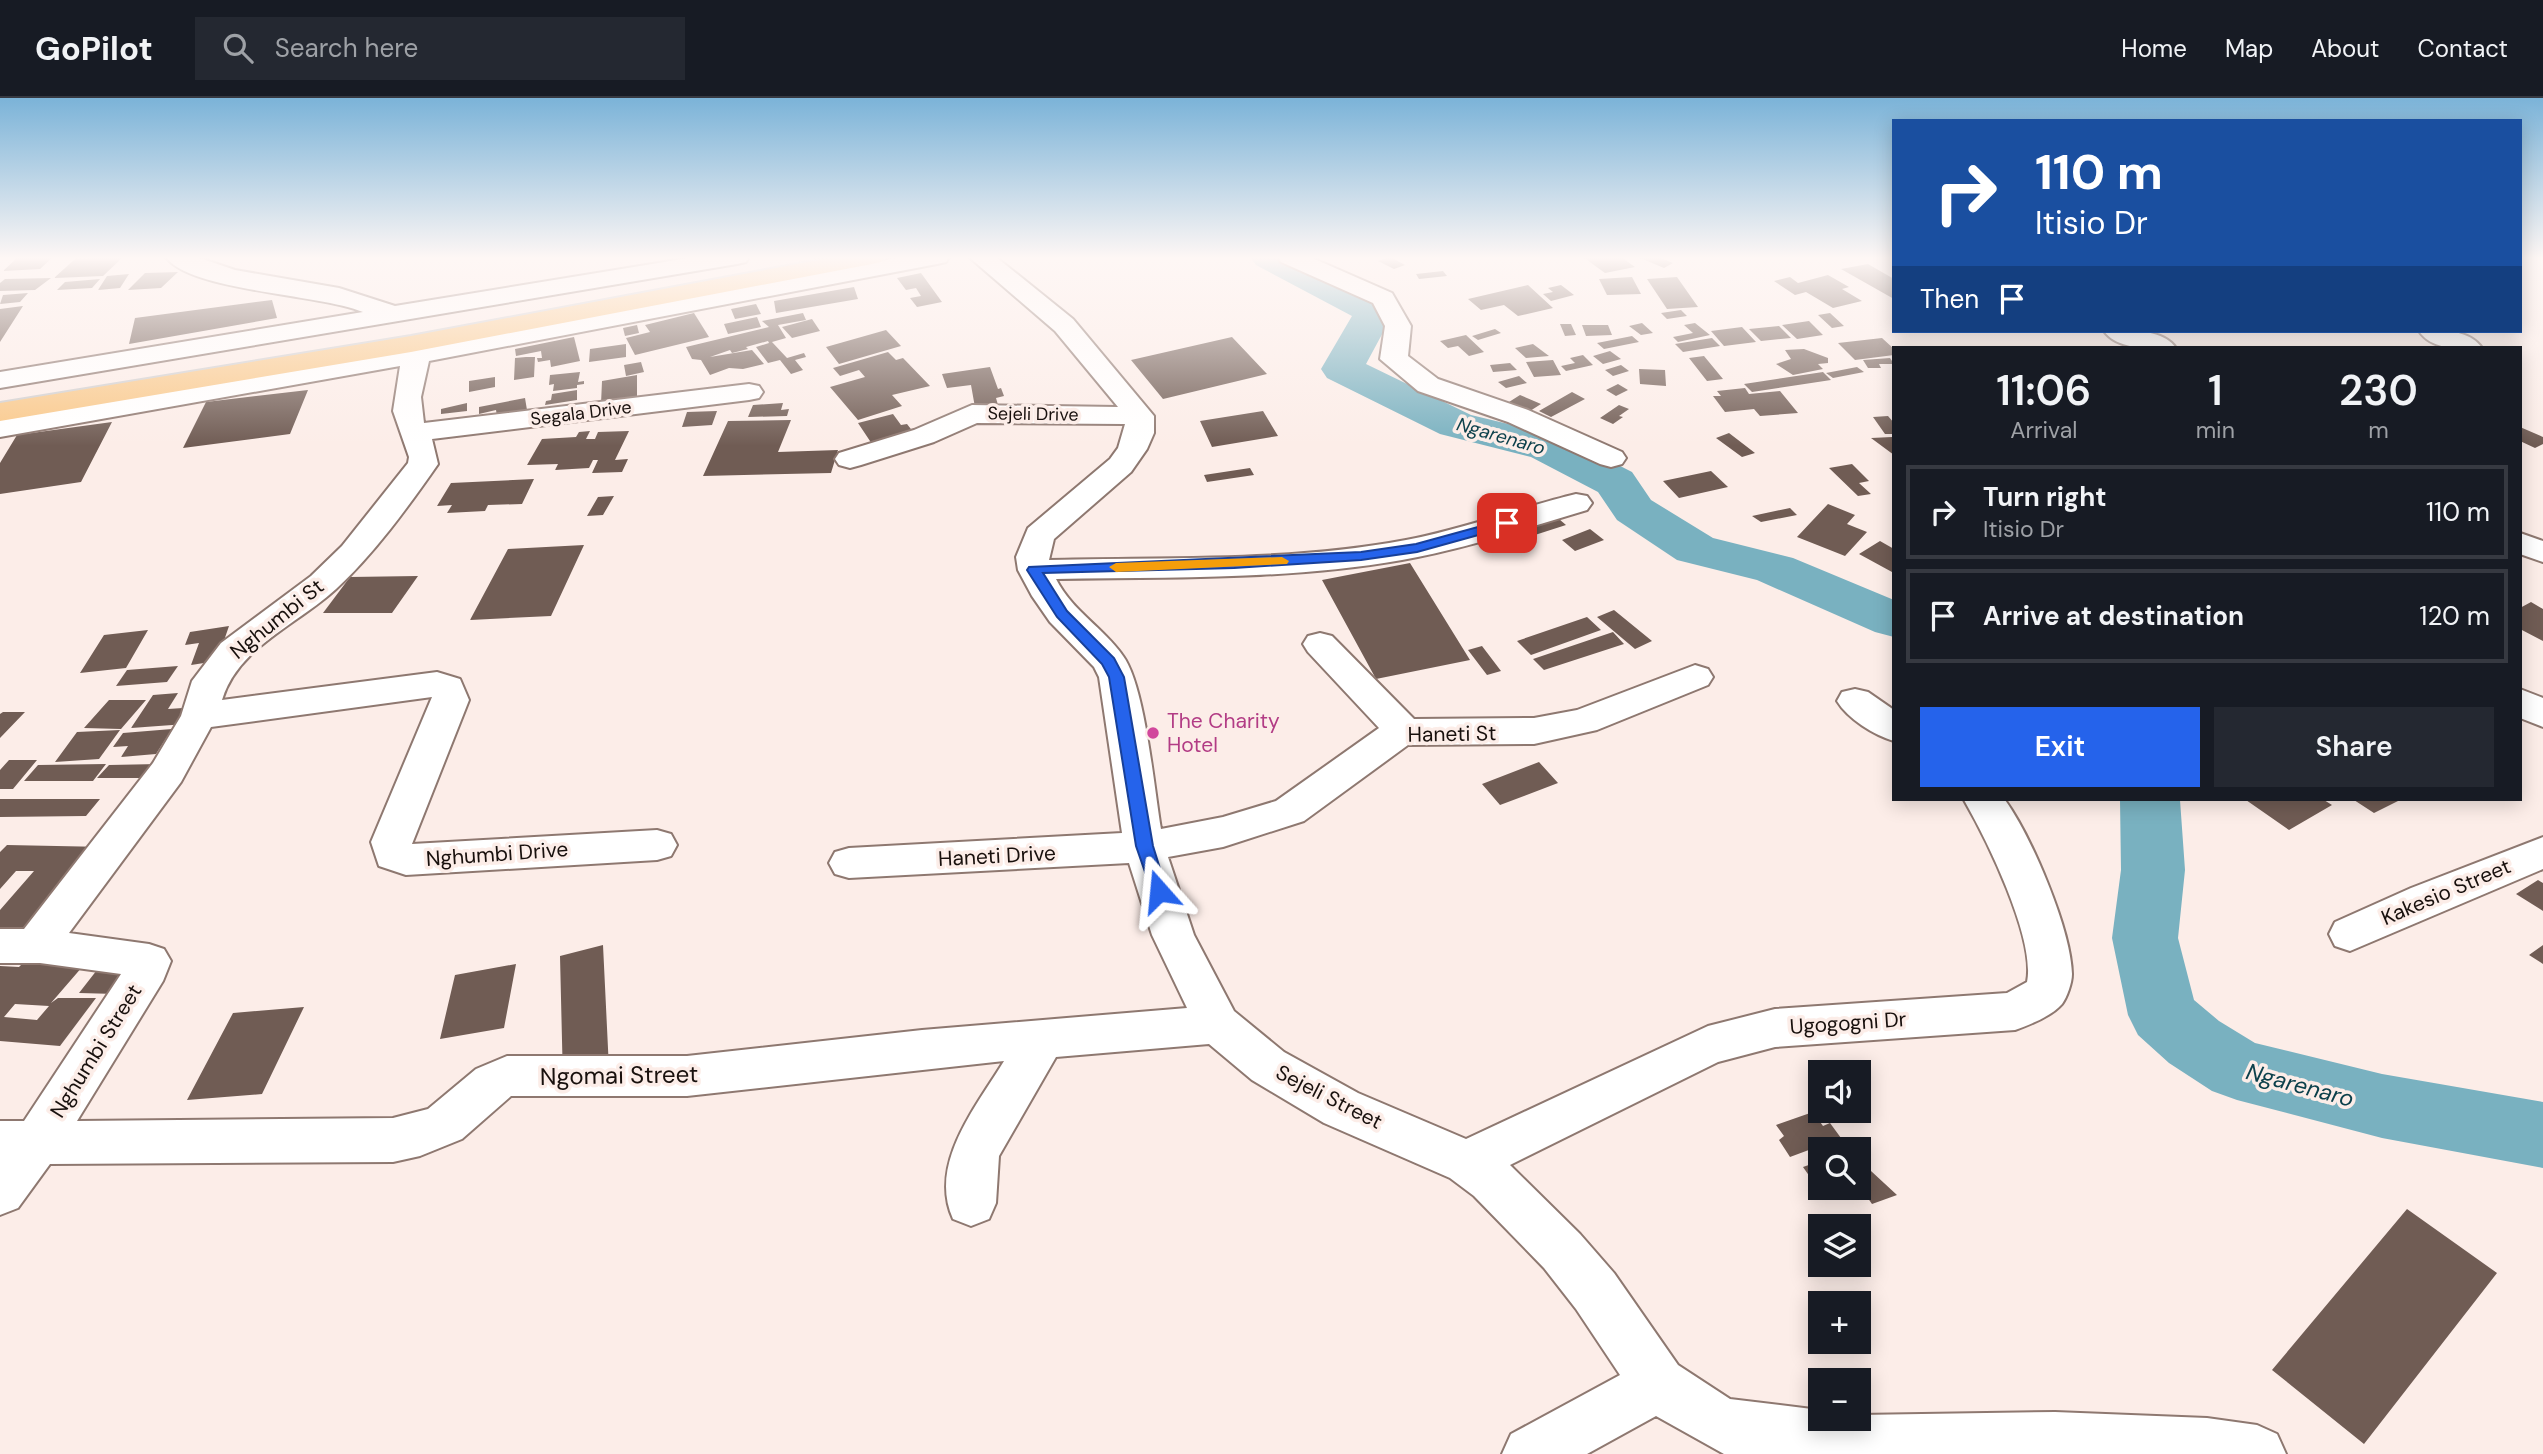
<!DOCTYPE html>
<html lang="en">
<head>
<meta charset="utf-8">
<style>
	body { margin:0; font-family:"DM Sans",sans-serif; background:#242831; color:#f1f3f6; height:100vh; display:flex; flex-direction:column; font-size:26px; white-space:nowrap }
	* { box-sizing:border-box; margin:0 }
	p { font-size:23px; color:#9ea1a6 }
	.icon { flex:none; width:38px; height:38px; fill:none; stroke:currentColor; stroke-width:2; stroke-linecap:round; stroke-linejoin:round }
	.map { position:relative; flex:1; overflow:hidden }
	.details { position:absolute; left:1892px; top:248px; width:630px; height:455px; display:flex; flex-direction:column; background:#171b24; border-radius:0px; box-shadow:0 4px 18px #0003 }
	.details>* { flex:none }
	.hud { position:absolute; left:1892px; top:21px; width:630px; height:214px; border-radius:0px; box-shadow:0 4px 18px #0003; background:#1a4fa0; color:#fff; overflow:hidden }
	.buttons { position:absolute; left:1808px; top:962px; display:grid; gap:14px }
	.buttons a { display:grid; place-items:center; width:63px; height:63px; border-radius:0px; background:#171b24; box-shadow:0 4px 18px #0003; font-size:35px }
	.pin { position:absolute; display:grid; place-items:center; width:60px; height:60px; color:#fff; margin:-30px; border-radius:14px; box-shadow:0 4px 10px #0006 }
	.me { position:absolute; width:77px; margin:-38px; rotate:342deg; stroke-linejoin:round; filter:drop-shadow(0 0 5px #0008) }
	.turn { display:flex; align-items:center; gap:24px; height:147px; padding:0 28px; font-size:32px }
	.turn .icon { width:91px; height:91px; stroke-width:2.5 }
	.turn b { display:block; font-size:49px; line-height:60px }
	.then { display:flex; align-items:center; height:66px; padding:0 28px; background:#0003; gap:14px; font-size:26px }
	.eta { display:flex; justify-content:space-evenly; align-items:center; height:119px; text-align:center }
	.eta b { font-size:42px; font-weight:600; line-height:49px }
	.button { display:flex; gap:14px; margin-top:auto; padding:14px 28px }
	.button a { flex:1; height:80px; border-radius:0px; background:#2563eb; color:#fff; font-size:28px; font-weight:600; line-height:80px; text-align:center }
	.button a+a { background:#242831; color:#f1f3f6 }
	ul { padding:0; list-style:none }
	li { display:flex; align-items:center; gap:21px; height:94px; margin:0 14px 10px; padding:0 14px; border:4px solid #363941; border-radius:0px }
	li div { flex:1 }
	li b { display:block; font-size:26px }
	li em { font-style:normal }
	header { display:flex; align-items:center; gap:42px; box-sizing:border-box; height:98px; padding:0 35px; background:#171b24; border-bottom:2px solid #363941 }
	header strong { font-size:33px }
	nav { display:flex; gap:38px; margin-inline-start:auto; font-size:24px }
	.search { width:490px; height:63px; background:#242831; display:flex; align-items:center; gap:18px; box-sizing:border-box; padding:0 24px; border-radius:0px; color:#9ea1a6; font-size:26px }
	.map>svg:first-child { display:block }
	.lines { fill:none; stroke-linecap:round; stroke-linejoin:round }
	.river { fill:#79b1c0; fill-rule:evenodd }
	.building { fill:#705c54; fill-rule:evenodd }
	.street-casing { stroke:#8e7870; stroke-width:4 }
	.highway-casing { stroke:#d1cfcf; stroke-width:4 }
	.street { fill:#fff; fill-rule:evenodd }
	.highway { fill:#f9c889; fill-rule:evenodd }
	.route { fill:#2563eb; stroke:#184099; stroke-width:2 }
	.slow { fill:#f59e0b }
	.hotel-dot { fill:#d1479c; stroke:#fcede8; stroke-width:2.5 }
	.labels { text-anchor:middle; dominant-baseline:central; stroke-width:7; stroke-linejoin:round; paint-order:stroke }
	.far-street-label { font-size:18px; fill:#18100d; stroke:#fcede8 }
	.far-water-label { font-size:19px; font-style:italic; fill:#0c404b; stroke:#fcede8 }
	.street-label { font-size:21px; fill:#18100d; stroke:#fcede8 }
	.hotel-label { font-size:21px; fill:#b23c85; stroke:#fcede8; text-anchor:start }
	.water-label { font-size:23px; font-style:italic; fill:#0c404b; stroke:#fcede8 }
	.near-street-label { font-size:24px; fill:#18100d; stroke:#fcede8 }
</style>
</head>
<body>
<header>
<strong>GoPilot</strong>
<div class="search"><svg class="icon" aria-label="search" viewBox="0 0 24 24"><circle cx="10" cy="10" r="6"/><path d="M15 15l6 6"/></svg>Search here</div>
<nav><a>Home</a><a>Map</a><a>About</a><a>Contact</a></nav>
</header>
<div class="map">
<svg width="2543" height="1356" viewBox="0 0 2543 1356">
	<rect width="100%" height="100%" fill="#fcede8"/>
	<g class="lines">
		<path class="river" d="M1250 159H1297L1388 206 1394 214 1366 266 1471 317 1563 339 1632 374 1651 402 1713 440 1793 460 1894 502V539L1875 534 1757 482 1677 462 1617 422 1598 394 1531 359 1440 336 1327 280 1321 271 1352 218 1256 167Z
			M2120 702H2180L2185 772 2178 840 2194 902 2219 923 2255 945 2382 976 2543 1004V1070L2382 1040 2237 1002 2212 993 2169 965 2138 937 2128 917 2112 840 2121 772Z"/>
	</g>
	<path class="building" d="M18 159H53L40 171 3 173Z
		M123 159 103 178 54 180 75 161Z
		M1390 159 1405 167 1394 171 1378 163Z
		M1583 159H1621L1635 169 1605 175Z
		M1638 159H1658L1673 165 1664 170Z
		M1868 166 1894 181V201L1841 171Z
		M1443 173 1447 178 1419 181 1416 176Z
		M178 174 161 190 128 192 145 175Z
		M921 175 942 204 917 209 910 200 921 198 916 190 906 192 897 180Z
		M129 176 120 190 98 192 107 178Z
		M1828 177 1849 189 1842 191 1862 203 1833 210 1806 194 1795 197 1774 183 1790 179 1798 185Z
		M1632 179 1641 196 1607 197 1599 181Z
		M1677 179 1698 209 1667 211 1647 181Z
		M51 180 35 192 0 193V185L5 181Z
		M100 181 92 190 57 192 65 184Z
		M1528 187 1553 210 1518 218 1504 207 1481 212 1468 201Z
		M1561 187 1574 197 1551 203 1543 196 1553 194 1548 190Z
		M854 189 858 201 776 215 774 203Z
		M28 195 20 204 0 206 3 197Z
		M272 202 277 220 129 246 135 220Z
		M756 206 761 216 735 221 731 211Z
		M23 208 0 244V211Z
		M1681 212 1687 218 1667 221 1661 215Z
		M694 215 709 239 635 257 626 240 650 234 645 227Z
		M803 215 806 222 778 227 786 240 772 244 787 260 804 255 806 259 795 262 803 272 791 276 780 262 768 265 756 249 769 245 768 243 746 249 748 251 732 255 730 252 710 259 752 252 764 266 743 271 729 270 710 277 701 262 692 261 686 249 769 229 762 223Z
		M1830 215 1844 228 1832 230 1818 217Z
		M757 219 761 229 728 236 724 226Z
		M812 221 820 233 792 240 782 229Z
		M1809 223 1823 237 1797 241 1782 227Z
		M1642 225 1653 235 1641 237 1629 228Z
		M1695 225 1710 237 1678 244 1673 239 1693 235 1684 227Z
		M1560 226H1571L1576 237 1565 238Z
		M637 227 639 235 625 238 623 230Z
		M1582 227H1608L1612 237 1586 238Z
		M1779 228 1791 240 1761 243 1749 231Z
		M1742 229 1756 244 1724 248 1711 233Z
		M1495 231 1501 235 1478 242 1472 238Z
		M886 232 901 248 839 266 826 249Z
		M1466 237 1484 254 1469 258 1458 248 1448 250 1440 243Z
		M1632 238 1639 244 1604 251 1597 245Z
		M574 239 580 263 551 269 550 262 538 264 537 260H542L541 253 516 258 515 251Z
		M1232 239 1267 276 1163 301 1131 262Z
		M1712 240 1720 248 1683 254 1675 246Z
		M1882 240 1894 251V257L1855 262 1838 245Z
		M626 246V259L589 264 590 251Z
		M1533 246 1549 258 1526 260 1515 250Z
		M1804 251 1828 260V265L1818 266 1823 271 1793 277 1776 266 1791 261 1785 252Z
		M1610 253 1621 261 1603 266 1593 258Z
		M888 254 896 262 903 260 930 288 892 297 902 308 858 322 830 289 865 279 859 272 840 278 833 270Z
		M1583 257 1593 267 1566 273 1561 268 1575 265 1570 260Z
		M1704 258 1723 281 1707 283 1689 260Z
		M526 259H535L534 279 514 282 515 260Z
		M1890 260 1894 266H1879L1881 270H1868L1863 262Z
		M1553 262 1561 277 1534 279 1526 264Z
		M641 264 644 274 626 278 624 267Z
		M1510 265 1517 272 1493 274 1490 267Z
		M1621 267 1629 273 1613 278 1605 272Z
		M990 269 998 291 1001 290 1004 298 996 300 998 307 1005 306 1006 310 976 315 971 287 947 290 942 276Z
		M1857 269 1864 274 1833 280 1826 275Z
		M1639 271 1665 272 1666 288 1640 286Z
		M580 274 578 284 584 283V286L577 287V290L553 293 554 286 549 287 550 277Z
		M1823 274 1831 282 1752 294 1744 286Z
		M637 277V301L601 306 602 283Z
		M1519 278 1527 285 1506 290 1498 284Z
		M495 279V289L469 294V283Z
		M1618 286 1628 292 1616 298 1606 292Z
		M1745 290 1749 296 1780 293 1798 315 1760 318 1754 311 1725 314 1713 298H1721L1717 293Z
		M308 292 290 336 183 350 206 304Z
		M577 292V302L545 307 546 303 551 302 552 296Z
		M1572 294 1585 301 1551 319 1539 313Z
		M1520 297 1541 306 1530 313 1509 304Z
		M525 300 527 312 497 318 496 312 479 316V309Z
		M467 305V313L441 316V311Z
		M783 305 781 312 789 311 787 318 748 319 753 307Z
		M1619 307 1629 311 1619 318 1623 319 1613 326 1600 320Z
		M717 313 712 327 682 329 687 314Z
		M1263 313 1278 338 1212 349 1200 323Z
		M893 316 901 327 907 326 914 335 872 346 858 325Z
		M1888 318 1894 325V336H1885L1873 319Z
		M791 322 778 354 838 352 831 375 703 378 728 323Z
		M112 324 81 384 0 396V365L17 337Z
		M2520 329 2543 339V346L2535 350 2520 343Z
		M590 333 586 341H595L598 334 629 333 615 362 628 361 622 374 592 375 598 362H593L589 370 555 372 558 366 527 367 542 341 576 339 579 334Z
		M1729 335 1755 355 1742 359 1716 340Z
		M1894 339V357L1871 340 1892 339Z
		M1852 366 1869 383 1859 385 1871 396 1858 398 1829 370Z
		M1250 370 1254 377 1207 384 1204 377Z
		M1711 373 1728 389 1679 400 1663 383Z
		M534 381 522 406 488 407 485 413 447 415 452 407 437 408 451 385Z
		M614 398 603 417 587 418 598 399Z
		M1828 406 1855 417 1847 426 1867 434 1845 458 1797 439Z
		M1790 410 1797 417 1761 424 1752 418Z
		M1552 415 1566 427 1488 452 1474 439Z
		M1590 431 1604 442 1575 453 1562 442Z
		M1880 443 1894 451 1892 474 1859 456Z
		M584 447 551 518 470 522 508 451Z
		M1410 465 1470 562 1376 581 1322 482Z
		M418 478 392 515H323L350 479Z
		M2531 504 2543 511V543L2520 531V510Z
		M1614 512 1652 543 1635 551 1597 519Z
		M1587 519 1601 532 1531 557 1517 543Z
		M229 528 217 563 191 567 199 545 185 547 190 534Z
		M148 532 126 570 80 575 104 537Z
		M1613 534 1624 546 1544 572 1533 561Z
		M1482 548 1501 573 1487 577 1468 552Z
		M178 568 167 584 116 588 127 572Z
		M178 595 168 611 198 609 186 626 131 630 153 597Z
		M109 602H146L121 631 84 630Z
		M3 614H25L0 640V616Z
		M172 631 156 656 121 659 128 648 113 649 123 635Z
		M120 632 99 661 55 664 77 634Z
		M9 662H37L13 691H0V672Z
		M1539 664 1558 685 1500 707 1482 686Z
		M106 666 93 683H24L38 667Z
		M159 666 148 680H97L109 667Z
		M0 701H100L86 718 0 719Z
		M2246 702H2324L2332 707 2289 732Z
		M2354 702H2400L2374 715Z
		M7 747 106 749 36 832 0 831V812L34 773H16L0 791V754Z
		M2538 782 2543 785V813L2516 796Z
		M603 847 609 971 563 984 560 858Z
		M2543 847V866L2529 857Z
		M104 863 141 864 116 896 79 895Z
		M23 865 83 868 51 905 58 900H96L60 948 0 943V868L19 869ZM15 906 49 908 37 922 4 919Z
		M516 866 504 930 440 941 455 877Z
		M304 909 262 996 187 1002 233 915Z
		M1813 1014 1823 1028 1830 1025 1841 1040 1790 1059 1779 1042 1784 1038 1776 1027Z
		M1858 1061 1897 1097 1872 1106 1858 1086Z
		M1820 1063V1088L1817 1089 1803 1069Z
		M2407 1111 2497 1175 2364 1346 2272 1272Z"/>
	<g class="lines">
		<defs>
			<path id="street" d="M166 159H197L235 172 339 190 395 208 695 159H749L746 164 737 166 0 290V274L363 214C321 196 189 193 166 159Z
				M901 159H949L946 164 937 166 429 263 421 299 424 325 749 286 759 288 763 294 759 300 749 302 432 341 438 366C408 409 374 456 336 491 297 527 238 549 222 602L437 574 460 581 469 602 412 746 657 732 671 736 677 747 671 758 657 762 406 777 379 768 371 744 432 599 211 629 181 684 69 835 149 846 164 851 171 863 163 883 77 1023 393 1020 428 1011 476 971 507 958H687L922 932 1187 910 1152 837 1129 765 849 780 835 776 829 765 835 754 849 750 1122 735 1099 579 1094 569 1050 524 1032 498 1018 472 1016 459 1028 430 1110 361 1118 350 1125 326 977 325 934 344 861 367 850 370 839 367 835 361 839 355 914 332 972 307 1118 309 1055 233 969 159H996L1073 221 1154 318V335L1147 351 1131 374 1054 441 1049 462C1167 459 1289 464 1406 442 1464 431 1519 410 1576 396L1587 398 1592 405 1587 412C1526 430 1465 451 1402 462 1288 482 1171 479 1056 481 1072 513 1104 530 1123 558 1145 588 1154 690 1161 731L1223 719 1276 703 1379 630 1308 554 1303 546 1308 538 1320 535 1332 538 1414 621 1534 620 1577 612 1695 567 1708 571 1713 579 1708 587 1597 632 1534 646 1408 647 1304 723 1223 749 1168 759 1194 837 1234 913 1284 954 1358 995 1466 1041 1708 928 1775 911 2007 895 2027 884C2036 841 1986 740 1964 702H2005C2031 738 2071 831 2072 876 2072 885 2067 899 2062 906 2052 918 2029 927 2015 932L1775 949 1718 964 1510 1067 1580 1136 1614 1175 1678 1267 1730 1301 1820 1312V1321H1858V1317L2055 1314 2207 1320 2257 1327 2277 1336 2286 1356H1724L1656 1318 1587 1356H1502L1511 1336 1620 1277 1576 1211 1544 1170 1474 1098 1450 1080 1324 1025 1252 982 1209 946 1056 959 999 1058 996 1105 989 1121 971 1128 953 1121C928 1066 976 1009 1004 963L687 998H511L462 1041 420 1058 393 1064 50 1066 18 1110 0 1117V1023H24L121 876 40 865H0V831H24L153 665 181 618 192 583 221 545 311 478 342 448 408 365 409 359 393 313 400 268 0 339V321L561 224Z
				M1278 159H1310L1392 195 1411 228 1408 258 1438 281 1528 312 1622 354 1626 360 1622 366 1611 369 1600 366 1508 324 1418 293 1380 261 1385 228 1373 205 1281 164Z
				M2104 233C2125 232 2163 230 2176 250 2155 251 2118 253 2104 233Z
				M2419 233C2440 232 2469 231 2482 250 2462 251 2432 253 2419 233Z
				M2520 435 2543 443V464L2520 456Z
				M1855 591 1868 594 1894 612V643C1874 637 1848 621 1837 603L1842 594Z
				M2520 591 2543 600V629L2520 620Z
				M2543 739V771L2350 853 2335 848 2329 836 2335 824 2411 790Z"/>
			<path id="highway" d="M835 159H884L881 164 872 166 411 254 0 323V305L411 238Z"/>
		</defs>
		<use href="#street" class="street-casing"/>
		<use href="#highway" class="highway-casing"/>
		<use href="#street" class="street"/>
		<use href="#highway" class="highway"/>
	</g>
	<linearGradient id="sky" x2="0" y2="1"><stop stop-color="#7bb3d8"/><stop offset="0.46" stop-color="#fef7f5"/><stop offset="1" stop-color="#fef7f5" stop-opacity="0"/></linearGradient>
	<rect width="2543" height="348" fill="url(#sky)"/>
	<path class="route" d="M1507 421 1511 422V428L1417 454 1361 462 1234 470 1043 475 1067 513 1114 560 1124 579 1153 748 1167 793 1159 799 1153 797 1136 748 1109 579 1102 566 1057 519 1027 472 1029 469 1361 454 1416 446Z"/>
	<path class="slow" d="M1282 459 1289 463 1287 466 1116 474 1109 469 1116 465Z"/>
	<circle class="hotel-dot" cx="1153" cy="635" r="7"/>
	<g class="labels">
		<g class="far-street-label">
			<text transform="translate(581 315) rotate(-7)">Segala Drive</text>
			<text transform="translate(1033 316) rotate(1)">Sejeli Drive</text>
		</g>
		<g class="far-water-label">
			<text transform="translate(1501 338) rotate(16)">Ngarenaro</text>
		</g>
		<g class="street-label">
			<text transform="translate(277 521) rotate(-39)">Nghumbi St</text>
			<text transform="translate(1452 636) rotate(-1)">Haneti St</text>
			<text transform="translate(497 756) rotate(-4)">Nghumbi Drive</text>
			<text transform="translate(997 758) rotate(-3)">Haneti Drive</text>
			<text transform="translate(2446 794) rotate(-23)">Kakesio Street</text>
			<text transform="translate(1848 925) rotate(-4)">Ugogogni Dr</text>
			<text transform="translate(96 953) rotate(-58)">Nghumbi Street</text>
			<text transform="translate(1329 999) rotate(27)">Sejeli Street</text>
		</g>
		<g class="hotel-label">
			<text x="1167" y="623">The Charity<tspan x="1167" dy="24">Hotel</tspan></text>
		</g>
		<g class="water-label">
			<text transform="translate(2300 987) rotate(15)">Ngarenaro</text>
		</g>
		<g class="near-street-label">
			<text transform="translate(619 977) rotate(-1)">Ngomai Street</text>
		</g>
	</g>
</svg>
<div class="buttons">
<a><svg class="icon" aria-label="sound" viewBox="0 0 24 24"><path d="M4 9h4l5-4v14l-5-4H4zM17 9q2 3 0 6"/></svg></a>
<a><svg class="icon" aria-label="search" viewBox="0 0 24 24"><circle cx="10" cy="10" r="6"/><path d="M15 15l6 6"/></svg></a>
<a><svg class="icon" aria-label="layers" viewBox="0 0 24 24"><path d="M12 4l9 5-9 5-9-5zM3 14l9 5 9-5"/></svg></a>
<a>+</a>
<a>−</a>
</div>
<div class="pin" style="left:1507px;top:425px;background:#d93025"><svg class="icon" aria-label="arrive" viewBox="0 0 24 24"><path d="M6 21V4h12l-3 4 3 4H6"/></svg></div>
<svg class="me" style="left:1159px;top:793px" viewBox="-20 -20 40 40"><path d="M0-17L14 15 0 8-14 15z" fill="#2563eb" stroke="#fff" stroke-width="4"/></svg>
<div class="hud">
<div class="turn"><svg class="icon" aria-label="right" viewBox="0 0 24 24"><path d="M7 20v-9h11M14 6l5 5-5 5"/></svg><div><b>110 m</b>Itisio Dr</div></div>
<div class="then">Then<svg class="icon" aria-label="arrive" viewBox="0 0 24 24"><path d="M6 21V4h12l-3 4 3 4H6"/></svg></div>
</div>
<section class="details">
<div class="eta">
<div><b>11:06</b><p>Arrival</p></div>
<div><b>1</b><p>min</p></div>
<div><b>230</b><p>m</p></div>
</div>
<ul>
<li><svg class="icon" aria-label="right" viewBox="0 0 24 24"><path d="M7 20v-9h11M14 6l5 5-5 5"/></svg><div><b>Turn right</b><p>Itisio Dr</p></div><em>110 m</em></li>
<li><svg class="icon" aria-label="arrive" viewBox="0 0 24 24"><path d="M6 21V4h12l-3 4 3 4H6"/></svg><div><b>Arrive at destination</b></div><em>120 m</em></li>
</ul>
<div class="button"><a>Exit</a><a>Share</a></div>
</section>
</div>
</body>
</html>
